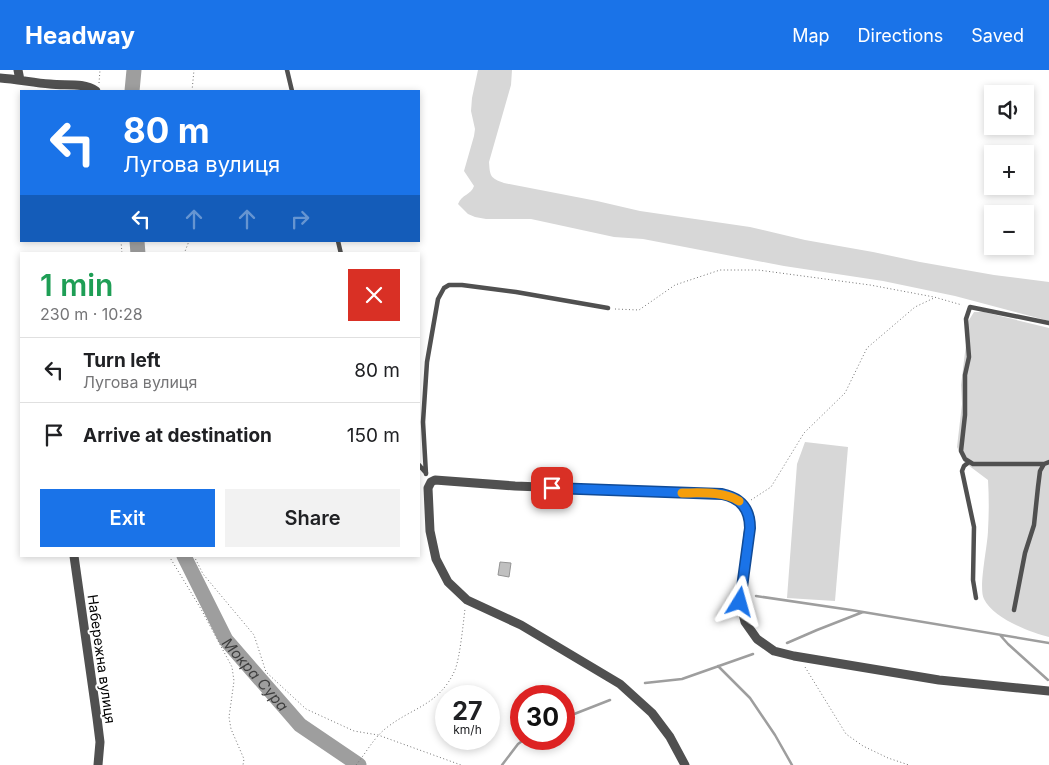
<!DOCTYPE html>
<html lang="en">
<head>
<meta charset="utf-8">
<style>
	body { margin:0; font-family:Inter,sans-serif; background:#f2f2f2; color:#202124; height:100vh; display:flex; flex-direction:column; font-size:19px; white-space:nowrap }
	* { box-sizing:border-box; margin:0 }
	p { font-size:16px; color:#757577 }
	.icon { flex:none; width:28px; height:28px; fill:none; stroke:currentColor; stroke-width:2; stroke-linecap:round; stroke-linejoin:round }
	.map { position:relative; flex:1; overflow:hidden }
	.details { position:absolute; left:20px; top:182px; width:400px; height:305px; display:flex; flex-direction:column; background:#fff; border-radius:0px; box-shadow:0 2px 8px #0003 }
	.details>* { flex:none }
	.banner { position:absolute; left:20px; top:20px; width:400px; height:152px; border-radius:0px; box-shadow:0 2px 8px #0003; background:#1a73e8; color:#fff; overflow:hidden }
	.buttons { position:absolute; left:984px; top:15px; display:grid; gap:10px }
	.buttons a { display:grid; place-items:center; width:50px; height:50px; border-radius:0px; background:#fff; box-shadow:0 2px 8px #0003; font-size:25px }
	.speed { position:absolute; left:435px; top:615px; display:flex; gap:10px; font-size:25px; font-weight:700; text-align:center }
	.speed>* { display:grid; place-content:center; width:65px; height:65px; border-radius:50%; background:#fff; box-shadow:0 2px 8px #0003; line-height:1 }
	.speed small { font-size:12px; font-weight:400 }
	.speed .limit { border:8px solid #d22; background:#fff; color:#111 }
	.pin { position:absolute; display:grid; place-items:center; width:42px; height:42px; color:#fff; margin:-21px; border-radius:10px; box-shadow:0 2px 8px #0006 }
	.me { position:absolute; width:55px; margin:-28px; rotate:8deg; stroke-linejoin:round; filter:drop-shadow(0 0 4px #0008) }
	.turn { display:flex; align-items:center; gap:18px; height:105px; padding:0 20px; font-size:22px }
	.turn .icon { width:65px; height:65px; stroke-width:2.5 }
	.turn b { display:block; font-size:35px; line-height:42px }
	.lanes { display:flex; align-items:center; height:48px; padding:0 20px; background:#0003; justify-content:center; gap:25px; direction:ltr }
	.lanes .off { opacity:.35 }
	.round { display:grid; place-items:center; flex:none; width:52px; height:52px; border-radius:0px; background:#f2f2f2 }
	.headline { display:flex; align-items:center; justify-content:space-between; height:85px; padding:0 20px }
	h1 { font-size:30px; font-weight:600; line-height:38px; color:#1e9e55 }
	.button { display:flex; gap:10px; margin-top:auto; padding:10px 20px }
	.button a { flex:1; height:58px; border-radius:0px; background:#1a73e8; color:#fff; font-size:20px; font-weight:600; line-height:58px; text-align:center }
	.button a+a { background:#f2f2f2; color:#202124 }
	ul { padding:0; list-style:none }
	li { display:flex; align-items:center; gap:15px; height:65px; padding:0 20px; border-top:1px solid #e0e0e0 }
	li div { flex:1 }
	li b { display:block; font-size:19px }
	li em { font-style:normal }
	header { display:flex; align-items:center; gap:30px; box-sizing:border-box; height:70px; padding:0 25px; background:#1a73e8; color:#fff }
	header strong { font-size:24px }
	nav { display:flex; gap:28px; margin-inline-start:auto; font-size:18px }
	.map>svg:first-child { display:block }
	.green { fill:#d7d7d7 }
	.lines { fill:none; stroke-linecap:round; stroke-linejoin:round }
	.stream { stroke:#9e9e9e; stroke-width:2.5 }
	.river { stroke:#9e9e9e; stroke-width:15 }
	.building { fill:#c0c0c0; stroke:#949494 }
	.path { stroke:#727272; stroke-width:1; stroke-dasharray:1 2.5; stroke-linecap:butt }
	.service { stroke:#505050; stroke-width:4.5 }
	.minor { stroke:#505050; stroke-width:9 }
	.route-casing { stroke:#114b97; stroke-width:12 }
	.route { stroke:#1a73e8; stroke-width:9 }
	.slow { stroke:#f59e0b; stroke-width:9 }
	.labels { text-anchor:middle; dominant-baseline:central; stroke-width:4; stroke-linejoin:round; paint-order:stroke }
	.street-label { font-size:14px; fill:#000; stroke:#fff }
	.water-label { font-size:15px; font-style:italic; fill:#3f3f3f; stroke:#fff }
</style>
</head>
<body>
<header>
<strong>Headway</strong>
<nav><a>Map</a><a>Directions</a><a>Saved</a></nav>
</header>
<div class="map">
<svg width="1049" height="695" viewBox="0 0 1049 695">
	<rect width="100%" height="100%" fill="#fff"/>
	<path class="green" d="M478 0H512L511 15 489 92C490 106 490 108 504 113L597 131 640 141 750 157 805 170 873 182 920 192 994 205 1049 212V251L955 226 883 211 784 196 643 169 614 167 531 149H486L475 147 468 144 458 134C462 124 471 125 474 116L464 101 474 66 475 59 471 41 472 28Z
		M974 242H984L1049 258V567C1029 562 993 548 984 529 978 518 988 475 988 460 989 444 989 427 988 410L964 392 957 377 962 334 961 315 969 250Z
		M805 372 848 377 835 531 787 528 797 394Z"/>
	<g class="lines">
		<path class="stream" d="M756 526 851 540 1049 573
			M1000 565 1008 574 1048 610
			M787 573 817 560 863 542
			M718 596 750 628 775 665 792 695
			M645 613 682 609 753 584
			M564 648 610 630
			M502 695 518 674 525 669"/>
		<g class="river">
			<path d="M132 21 134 0"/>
			<path d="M137 171 138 184"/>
			<path id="s1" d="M184 486 226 570 300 655 359 695"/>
		</g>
	</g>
	<path class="building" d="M500 492 511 493 509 507 498 505Z"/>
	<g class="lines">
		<path class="path" d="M99 13 100 0
			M192 21 194 0
			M121 171 122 184
			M184 184 189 171
			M615 239 639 240 675 215 720 200H758L870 215 934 227 962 235
			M751 430 771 417 804 363 845 323 867 278 915 237 934 228
			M169 486 201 539 232 597 234 611 229 647 231 659 244 689 243 695
			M194 486 203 504 254 565 266 602 306 639 354 661 378 665 461 695
			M805 597 846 664 863 676 888 688 909 695
			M356 695C366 683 373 669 385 659 412 637 439 636 455 600 460 587 463 555 465 539"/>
		<path class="service" d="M287 0 292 21
			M338 171 341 184
			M1049 253 970 237 966 249 969 287 965 305V345L961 381 965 389 973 394H1044L1049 392
			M969 392 964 396 962 401 974 457 973 510 976 528
			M419 395 426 403
			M426 404 423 352 427 292 438 229 444 218 449 215H462L516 222 608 238
			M1014 540 1025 483 1034 455 1038 417 1040 401 1044 394"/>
		<path class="minor" d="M18 0 20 10
			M0 8C17 9 34 13 50 14 65 16 83 12 96 21
			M74 486 97 648 100 672 98 695
			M685 695 670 667 652 643 620 614 521 555 467 530 448 512 436 489 430 461 428 418 431 412 435 410 515 416 722 424C737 427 744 434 750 448L740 532 745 552 757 569 774 581 794 586 939 610 1049 621"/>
	</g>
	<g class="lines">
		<defs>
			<path id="route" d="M552 418 722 424C741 428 750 439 750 458L740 532"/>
		</defs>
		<use href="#route" class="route-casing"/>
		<use href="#route" class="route"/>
		<path class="slow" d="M682 423C701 423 723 421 739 431"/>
	</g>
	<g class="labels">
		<g class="street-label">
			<text transform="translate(102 589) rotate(82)">Набережна вулиця</text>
		</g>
		<g class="water-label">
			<text stroke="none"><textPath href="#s1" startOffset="139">Мокра Сура</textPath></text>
		</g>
	</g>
</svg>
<div class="buttons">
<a><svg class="icon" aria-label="sound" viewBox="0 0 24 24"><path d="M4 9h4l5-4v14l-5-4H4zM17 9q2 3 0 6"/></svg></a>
<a>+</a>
<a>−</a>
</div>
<div class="speed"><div>27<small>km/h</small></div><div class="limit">30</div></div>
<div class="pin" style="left:552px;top:418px;background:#d93025"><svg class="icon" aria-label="arrive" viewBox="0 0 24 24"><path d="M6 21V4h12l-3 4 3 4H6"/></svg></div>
<svg class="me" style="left:740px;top:532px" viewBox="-20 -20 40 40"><path d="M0-17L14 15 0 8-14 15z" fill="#1a73e8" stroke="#fff" stroke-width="4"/></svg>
<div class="banner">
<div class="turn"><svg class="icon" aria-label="left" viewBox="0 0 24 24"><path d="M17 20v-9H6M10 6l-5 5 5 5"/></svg><div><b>80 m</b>Лугова вулиця</div></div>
<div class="lanes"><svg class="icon" aria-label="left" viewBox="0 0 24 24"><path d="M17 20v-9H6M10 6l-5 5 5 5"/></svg><svg class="icon off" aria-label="ahead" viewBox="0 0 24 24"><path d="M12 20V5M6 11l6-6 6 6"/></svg><svg class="icon off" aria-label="ahead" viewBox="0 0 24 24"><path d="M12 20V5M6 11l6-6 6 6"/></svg><svg class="icon off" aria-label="right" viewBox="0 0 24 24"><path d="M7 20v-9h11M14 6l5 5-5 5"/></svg></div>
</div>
<section class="details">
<div class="headline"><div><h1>1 min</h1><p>230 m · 10:28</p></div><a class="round" style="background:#d93025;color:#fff"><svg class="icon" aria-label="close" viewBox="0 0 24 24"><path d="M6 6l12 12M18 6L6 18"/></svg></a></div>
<ul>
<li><svg class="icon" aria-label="left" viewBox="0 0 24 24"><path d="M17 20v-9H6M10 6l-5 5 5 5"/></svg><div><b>Turn left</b><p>Лугова вулиця</p></div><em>80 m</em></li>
<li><svg class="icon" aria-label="arrive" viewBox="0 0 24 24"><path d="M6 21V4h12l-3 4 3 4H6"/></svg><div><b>Arrive at destination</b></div><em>150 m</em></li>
</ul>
<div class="button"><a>Exit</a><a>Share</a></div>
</section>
</div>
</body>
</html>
